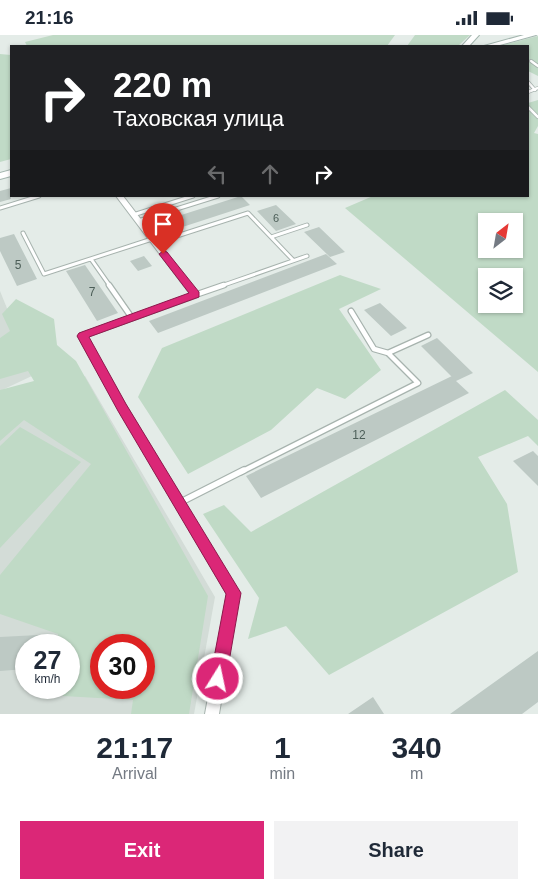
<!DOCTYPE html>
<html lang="en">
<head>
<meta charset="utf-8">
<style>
	body { margin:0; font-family:Arial,sans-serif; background:#f2f2f3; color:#1f2937; height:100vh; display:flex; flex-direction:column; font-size:19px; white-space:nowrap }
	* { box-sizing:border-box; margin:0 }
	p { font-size:16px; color:#747a83 }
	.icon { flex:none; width:28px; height:28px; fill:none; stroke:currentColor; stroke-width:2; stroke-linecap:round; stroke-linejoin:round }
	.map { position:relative; height:679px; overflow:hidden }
	.details { display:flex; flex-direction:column; background:#fff; flex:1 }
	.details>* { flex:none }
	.guide { position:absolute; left:10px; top:10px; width:519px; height:152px; border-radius:0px; box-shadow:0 1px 4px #0004; background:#202124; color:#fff; overflow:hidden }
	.needle { width:32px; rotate:31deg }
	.buttons { position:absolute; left:478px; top:178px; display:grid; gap:10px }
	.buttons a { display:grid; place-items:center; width:45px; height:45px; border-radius:0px; background:#fff; box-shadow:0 1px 4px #0004; font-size:25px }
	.speed { position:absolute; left:15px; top:599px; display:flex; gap:10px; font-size:25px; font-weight:700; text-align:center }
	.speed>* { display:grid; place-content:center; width:65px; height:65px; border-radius:50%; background:#fff; box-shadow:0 1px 4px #0004; line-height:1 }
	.speed small { font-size:12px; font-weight:400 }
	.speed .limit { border:8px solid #d22; background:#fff; color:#111 }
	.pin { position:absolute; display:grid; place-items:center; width:42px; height:42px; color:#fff; margin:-51px -21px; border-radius:50% 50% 50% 0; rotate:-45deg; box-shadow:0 0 5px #0007 }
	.pin .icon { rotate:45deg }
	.me { position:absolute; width:55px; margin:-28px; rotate:10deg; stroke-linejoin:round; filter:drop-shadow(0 0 4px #0008) }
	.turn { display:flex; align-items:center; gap:18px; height:105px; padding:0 20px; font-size:22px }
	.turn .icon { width:65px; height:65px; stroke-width:2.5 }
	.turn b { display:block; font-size:35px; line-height:42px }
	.lanes { display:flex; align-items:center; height:48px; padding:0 20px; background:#0003; justify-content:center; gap:25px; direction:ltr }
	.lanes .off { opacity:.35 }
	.eta { display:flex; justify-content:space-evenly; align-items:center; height:85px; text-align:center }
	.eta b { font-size:30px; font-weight:600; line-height:35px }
	.button { display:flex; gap:10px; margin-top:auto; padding:10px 20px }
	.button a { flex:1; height:58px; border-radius:0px; background:#db2777; color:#fff; font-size:20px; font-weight:600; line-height:58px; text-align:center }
	.button a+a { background:#f2f2f3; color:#1f2937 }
	.status { display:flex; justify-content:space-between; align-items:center; height:35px; padding:0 25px; background:#fff; direction:ltr }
	.status svg { height:14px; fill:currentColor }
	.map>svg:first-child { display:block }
	.built { fill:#d3dcd7; fill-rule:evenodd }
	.green { fill:#c0dac6; fill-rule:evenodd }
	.building { fill:#bdc9c4 }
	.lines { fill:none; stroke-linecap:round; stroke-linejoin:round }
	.lane-far3-casing { stroke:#a7b3ae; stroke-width:4 }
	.lane-far2-casing { stroke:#a7b3ae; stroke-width:5 }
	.lane-far1-casing { stroke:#a7b3ae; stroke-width:7 }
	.lane-casing { stroke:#a7b3ae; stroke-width:8 }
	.street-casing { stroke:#a7b3ae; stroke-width:2 }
	.secondary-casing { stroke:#a4b6af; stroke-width:2 }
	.lane-far3 { stroke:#fff; stroke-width:2.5 }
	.lane-far2 { stroke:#fff; stroke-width:3 }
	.lane-far1 { stroke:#fff; stroke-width:4.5 }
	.lane { stroke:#fff; stroke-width:5.5 }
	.street { fill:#fff; fill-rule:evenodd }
	.secondary { fill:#fff; fill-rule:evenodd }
	.route { fill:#db2777; stroke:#8e194d }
	.labels { text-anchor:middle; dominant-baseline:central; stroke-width:4; stroke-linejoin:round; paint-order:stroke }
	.far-number-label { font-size:11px; fill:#4c5e58 }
	.number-label { font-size:12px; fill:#4c5e58 }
</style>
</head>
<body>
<div class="status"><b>21:16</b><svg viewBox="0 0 49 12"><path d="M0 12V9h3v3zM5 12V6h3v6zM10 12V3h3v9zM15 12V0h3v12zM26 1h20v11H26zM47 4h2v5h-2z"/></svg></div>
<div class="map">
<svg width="538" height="679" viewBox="0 0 538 679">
	<rect width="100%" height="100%" fill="#e4ece8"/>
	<path class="built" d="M0 256 34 340 0 356Z
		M85 341 215 562 194 679H0V387ZM26 610H69V652H26ZM101 610H144V652H101Z"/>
	<path class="green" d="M53 0H395L387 11H27L25 7Z
		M415 0H470L458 11H407Z
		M538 1V41L528 36V11H499Z
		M0 19 11 20V124L0 127Z
		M538 65V91L534 98 538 99V337L345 173 373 161H528V68ZM486 186H514V214H486ZM486 241H514V269H486Z
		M340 240 381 254 339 274 381 335 345 364 317 353 271 395 188 439 138 362 162 313Z
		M16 264 54 284 57 310 76 326 208 561 189 679H131L133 665 63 661V653L69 652V610H59L58 599 0 579V540L91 429 24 385 0 406V355L34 346 28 336 0 344V303L10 296 2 279ZM101 610H144V652H101Z
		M505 355 538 385V411L528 401 478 422 507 469 518 537 329 640 286 591 248 604 259 563 203 479 224 470 251 497Z
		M20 392 81 427 0 513V411Z"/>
	<path class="building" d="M11 153V164L0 167V156Z
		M241 161 250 170 161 199 153 189Z
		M276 170 296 189 276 196 257 176Z
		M319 192 345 217 330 222 304 197Z
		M14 199 37 244 17 251 0 216V203Z
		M326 219 337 229 158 298 149 286Z
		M144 221 152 231 138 236 130 226Z
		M85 230 118 278 97 286 66 236Z
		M380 268 407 293 391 301 364 275Z
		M437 303 473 338 456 346 469 358 261 463 246 441 452 341 454 344 421 311Z
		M533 416 538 421V451L513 426Z
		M38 600 36 610H26V634L0 636V602Z
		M538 616V667L522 679H450Z
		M373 662 384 679H348Z"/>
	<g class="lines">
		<defs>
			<path id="lane-far3" d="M531 26 538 31
				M528 47 535 55
				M528 57 538 53
				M528 72 538 82"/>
			<path id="lane-far2" d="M0 173 39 161
				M133 180 193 161
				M138 186 218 161
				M23 198 44 239 152 204
				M271 202 307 190
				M155 208 248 178 293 225
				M91 224 110 251
				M221 251 307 221"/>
			<path id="lane-far1" d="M109 250 132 283
				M195 260 224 250
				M388 318 428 300
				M241 437 418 348 388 318 374 314 351 276"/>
			<path id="lane" d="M179 468 244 435"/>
			<path id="street" d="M116 161H123L199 260 198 262 87 302 125 369 239 558 219 679H205L227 559 119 375 78 301 79 299 190 259Z"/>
			<path id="secondary" d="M472 0H479L469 11H462Z
				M524 0H536L496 11H484Z
				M11 135V141L0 144V138Z"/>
		</defs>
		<use href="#lane-far3" class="lane-far3-casing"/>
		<use href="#lane-far2" class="lane-far2-casing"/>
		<use href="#lane-far1" class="lane-far1-casing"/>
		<use href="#lane" class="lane-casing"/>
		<use href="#street" class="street-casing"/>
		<use href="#secondary" class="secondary-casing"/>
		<use href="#lane-far3" class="lane-far3"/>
		<use href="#lane-far2" class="lane-far2"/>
		<use href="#lane-far1" class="lane-far1"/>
		<use href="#lane" class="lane"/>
		<use href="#street" class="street"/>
		<use href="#secondary" class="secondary"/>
	</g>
	<path class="route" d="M163 216 167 217 199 257V262L89 302 126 369 241 558 226 644 224 650 218 653 212 650 210 644 226 559 118 376 77 301 79 298 189 258 159 219Z"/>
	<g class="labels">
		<g class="far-number-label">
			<text x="276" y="183">6</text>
		</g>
		<g class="number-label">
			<text x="18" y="230">5</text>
			<text x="92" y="257">7</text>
			<text x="359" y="400">12</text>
		</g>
	</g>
</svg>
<div class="buttons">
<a><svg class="needle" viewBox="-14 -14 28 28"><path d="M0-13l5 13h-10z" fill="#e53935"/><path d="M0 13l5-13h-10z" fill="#747a83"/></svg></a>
<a><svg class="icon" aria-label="layers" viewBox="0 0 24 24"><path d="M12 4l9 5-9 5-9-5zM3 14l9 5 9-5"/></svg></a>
</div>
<div class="speed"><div>27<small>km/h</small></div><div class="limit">30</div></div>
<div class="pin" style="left:163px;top:219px;background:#d93025"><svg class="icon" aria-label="arrive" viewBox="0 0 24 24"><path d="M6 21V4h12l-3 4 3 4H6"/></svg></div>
<svg class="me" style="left:218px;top:644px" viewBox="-20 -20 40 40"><circle r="17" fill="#db2777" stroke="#fff" stroke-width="3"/><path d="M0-11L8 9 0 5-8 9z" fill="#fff"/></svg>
<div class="guide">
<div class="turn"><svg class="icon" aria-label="right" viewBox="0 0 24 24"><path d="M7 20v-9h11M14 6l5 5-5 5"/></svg><div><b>220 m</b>Таховская улица</div></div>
<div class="lanes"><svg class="icon off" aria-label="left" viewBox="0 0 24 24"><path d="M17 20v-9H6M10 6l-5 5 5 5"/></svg><svg class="icon off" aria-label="ahead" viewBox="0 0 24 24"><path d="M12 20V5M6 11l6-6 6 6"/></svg><svg class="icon" aria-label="right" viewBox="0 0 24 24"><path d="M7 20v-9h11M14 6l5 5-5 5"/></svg></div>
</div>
</div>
<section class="details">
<div class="eta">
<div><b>21:17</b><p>Arrival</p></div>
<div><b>1</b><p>min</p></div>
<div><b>340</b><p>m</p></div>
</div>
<div class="button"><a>Exit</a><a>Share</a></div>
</section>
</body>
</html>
